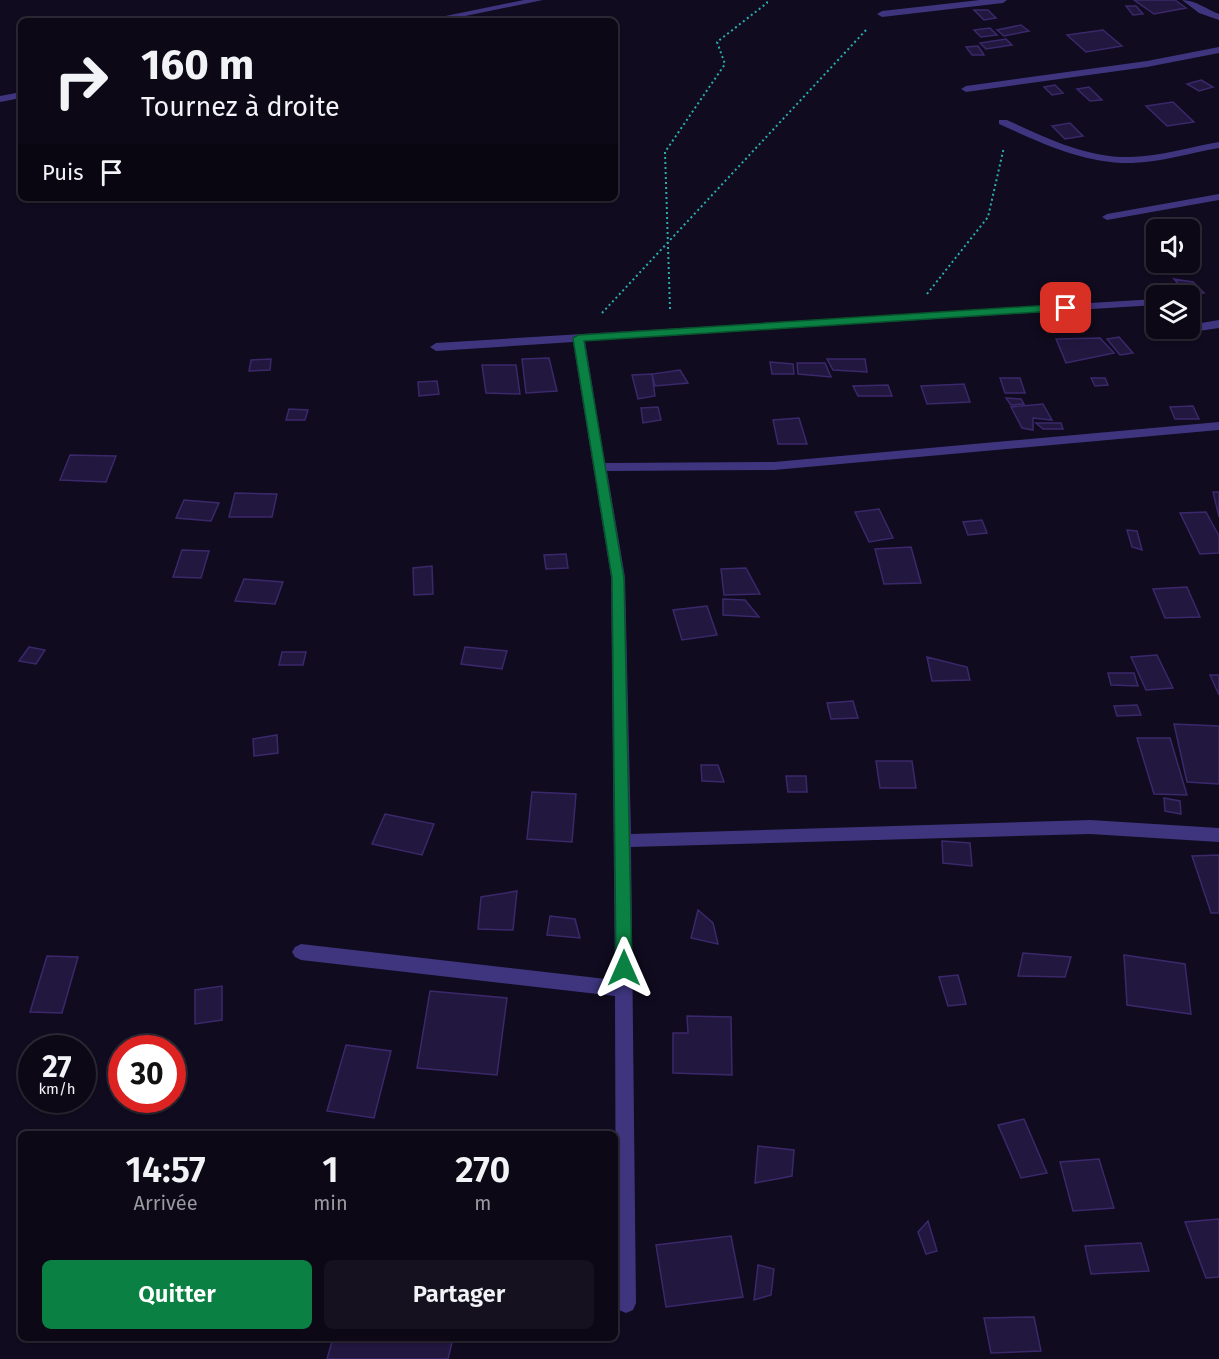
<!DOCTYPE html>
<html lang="fr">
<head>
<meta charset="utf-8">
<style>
	body { margin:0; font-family:"Fira Sans",sans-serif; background:#15111f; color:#f1f3f6; height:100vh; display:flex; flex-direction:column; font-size:22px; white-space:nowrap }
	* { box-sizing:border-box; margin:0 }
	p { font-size:20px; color:#9a9aa1 }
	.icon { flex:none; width:33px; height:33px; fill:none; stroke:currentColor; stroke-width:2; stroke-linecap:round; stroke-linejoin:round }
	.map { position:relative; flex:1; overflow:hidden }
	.side { position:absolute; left:18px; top:1131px; width:600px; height:210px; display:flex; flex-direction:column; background:#0c0816; border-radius:9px; box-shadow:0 2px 4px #0004,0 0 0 2px #2c2935 }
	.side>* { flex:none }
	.top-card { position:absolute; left:18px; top:18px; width:600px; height:183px; border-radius:9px; box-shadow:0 2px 4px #0004,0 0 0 2px #2c2935; background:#0c0816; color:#f1f3f6; overflow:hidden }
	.controls { position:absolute; left:1146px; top:219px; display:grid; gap:12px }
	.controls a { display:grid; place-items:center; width:54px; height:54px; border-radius:9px; background:#0c0816; box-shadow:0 2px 4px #0004,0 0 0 2px #2c2935; font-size:30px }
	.speed { position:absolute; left:18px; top:1035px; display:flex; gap:12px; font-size:30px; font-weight:700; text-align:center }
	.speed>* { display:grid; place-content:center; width:78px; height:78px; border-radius:50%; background:#0c0816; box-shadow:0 2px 4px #0004,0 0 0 2px #2c2935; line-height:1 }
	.speed small { font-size:15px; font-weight:400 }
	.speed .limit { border:9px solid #d22; background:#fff; color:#111 }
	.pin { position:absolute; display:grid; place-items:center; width:51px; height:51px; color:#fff; margin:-26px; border-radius:12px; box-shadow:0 3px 9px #0006 }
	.me { position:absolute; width:66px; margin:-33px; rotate:0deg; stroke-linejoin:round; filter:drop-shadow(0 0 4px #0008) }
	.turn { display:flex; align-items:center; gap:21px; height:126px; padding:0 24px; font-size:27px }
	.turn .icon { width:78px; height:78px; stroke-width:2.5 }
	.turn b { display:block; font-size:42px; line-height:51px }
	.then { display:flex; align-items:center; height:57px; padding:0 24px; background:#0003; gap:12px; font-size:22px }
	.eta { display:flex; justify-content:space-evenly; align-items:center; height:102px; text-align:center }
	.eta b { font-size:36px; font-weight:600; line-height:42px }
	.primary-button { display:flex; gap:12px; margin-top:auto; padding:12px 24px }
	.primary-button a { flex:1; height:69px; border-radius:9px; background:#0b8043; color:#fff; font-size:24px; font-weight:600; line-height:69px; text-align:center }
	.primary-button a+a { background:#15111f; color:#f1f3f6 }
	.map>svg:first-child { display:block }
	.building { fill:#22173f; stroke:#3b286b; stroke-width:1.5 }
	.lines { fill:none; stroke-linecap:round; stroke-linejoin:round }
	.path { stroke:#2aaeb1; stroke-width:2; stroke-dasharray:2 3; stroke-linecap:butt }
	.street { fill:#3e357e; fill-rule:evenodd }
	.route { fill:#0b8043; stroke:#07532c; stroke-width:1.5 }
</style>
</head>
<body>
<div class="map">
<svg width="1219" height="1359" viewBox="0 0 1219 1359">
	<rect width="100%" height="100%" fill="#100b1e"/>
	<path class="building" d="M1134 0H1175L1186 8 1154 14Z
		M1126 6H1136L1143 14 1133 15Z
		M974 10H988L996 18 984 20Z
		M1021 25 1029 31 1004 36 997 30Z
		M990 28 997 35 981 37 974 30Z
		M1103 30 1122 46 1086 52 1067 35Z
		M1006 39 1012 45 986 49 980 43Z
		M978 46 984 55H972L966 47Z
		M1201 80 1213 87 1199 91 1187 84Z
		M1055 85 1063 93 1052 95 1044 87Z
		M1089 87 1102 100 1090 101 1077 89Z
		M1173 102 1194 122 1167 126 1146 106Z
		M1070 123 1083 136 1065 139 1052 126Z
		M1174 279 1193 282 1204 293 1188 295Z
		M1119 337 1133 353 1120 355 1107 339Z
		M1100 338 1114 353 1066 363 1056 339Z
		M549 358 557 391 526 393 522 359Z
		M271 359 270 370 249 371 251 360Z
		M827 359H865L867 372 833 370Z
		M770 362 793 364 794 374H772Z
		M797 363H825L831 377 798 374Z
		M482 365H516L520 394 486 393Z
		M680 370 688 383 655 386 652 374Z
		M652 374 655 396 638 399 632 375Z
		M1000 378H1020L1025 393H1005Z
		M1091 378H1105L1108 385 1095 386Z
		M437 381 439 394 419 396 418 382Z
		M964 384 970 402 927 404 921 386Z
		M888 385 892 396H858L853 386Z
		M1006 398 1021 399 1024 404 1011 405Z
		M1043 404 1052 420 1033 418V430L1022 428 1011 407Z
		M1193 406 1199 419H1175L1170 407Z
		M658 407 661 420 643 423 641 408Z
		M289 409 308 410 305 420H286Z
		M799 418 807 444H778L773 420Z
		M1036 423H1061L1063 429H1043Z
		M70 455 116 456 106 482 60 480Z
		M1213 492H1219V517Z
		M235 493 277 494 272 517H229Z
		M184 500 219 503 211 521 176 518Z
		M879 509 893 538 869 542 855 512Z
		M1206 512 1219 536V553L1200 554 1180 513Z
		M982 520 987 533 968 535 963 522Z
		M1127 530 1137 531 1142 550 1132 547Z
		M911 547 921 583 884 584 875 549Z
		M182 550 209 551 201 578 173 577Z
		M566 554 568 568 546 569 544 555Z
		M432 566 433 594 414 595 413 568Z
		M746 568 760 594 724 595 721 569Z
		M244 579 283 582 275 604 235 601Z
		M1187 587 1200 617 1165 618 1153 589Z
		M723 599 745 600 759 617 723 615Z
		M707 606 717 635 682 640 673 610Z
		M29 647 45 650 36 664 19 661Z
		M465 647 507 651 502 669 461 664Z
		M282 652H306L303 665H279Z
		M1157 655 1173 688 1146 690 1131 657Z
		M927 657 967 667 970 680 932 681Z
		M1108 673H1134L1138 686 1111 685Z
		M1210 675H1219V695Z
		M853 701 858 718 831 719 827 703Z
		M1137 705 1141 715 1117 716 1114 706Z
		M1174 724 1219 726V784L1187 782Z
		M277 735 278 753 254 756 253 739Z
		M1137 738H1170L1187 795 1154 794Z
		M876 761H912L916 788H880Z
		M701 765H718L724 782 702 781Z
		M786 776H806L807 792H788Z
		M532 792 576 794 572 842 527 839Z
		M1164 798 1180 801 1181 814 1165 811Z
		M385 814 434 824 422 855 372 844Z
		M942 841 970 843 972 866 943 863Z
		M1219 855V913H1211L1192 856Z
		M517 891 513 930 478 929 481 897Z
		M698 910 713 923 718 944 691 938Z
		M550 916 575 919 580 938 547 935Z
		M1023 953 1071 957 1065 977 1018 976Z
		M1124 955 1185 964 1191 1014 1127 1005Z
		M47 956 78 957 62 1013 30 1012Z
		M958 975 966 1004 948 1006 939 977Z
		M222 986V1020L195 1024V990Z
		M430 991 507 998 497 1075 417 1068Z
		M687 1016 731 1017 732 1075 673 1073V1033H688Z
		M346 1045 391 1051 374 1118 327 1111Z
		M1024 1119 1047 1173 1021 1178 998 1125Z
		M758 1146 794 1150 792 1176 755 1183Z
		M1099 1159 1114 1208 1073 1211 1060 1162Z
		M1219 1219V1277L1206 1278 1185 1222Z
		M928 1221 937 1251 926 1254 918 1232Z
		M731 1236 743 1297 666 1307 656 1245Z
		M1141 1243 1149 1271 1091 1274 1085 1246Z
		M758 1265 774 1269 771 1295 754 1300Z
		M1034 1317 1041 1351 991 1353 984 1318Z
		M333 1338H453L448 1359H327Z"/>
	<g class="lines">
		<path class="path" d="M927 294 988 217 1004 147
			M670 309 665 152 725 64 717 42 767 3V0
			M602 313 867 29"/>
		<path class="street" d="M524 0H543L441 21H421Z
			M980 0H1007L1003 3 882 17 877 14 882 11Z
			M1182 0C1195 0 1206 9 1219 14V20L1199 13Z
			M1219 47V53L1147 67 966 92 961 89 966 86 1147 61Z
			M21 92V98L0 102V96Z
			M999 120H1007C1046 138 1087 158 1131 157 1161 156 1190 147 1219 142V148C1190 153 1161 162 1132 163 1085 164 1041 143 999 124Z
			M1219 194V200L1107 220 1102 217 1107 214Z
			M1156 299V305L585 341 605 463 774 462 1219 422V430L774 470 607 471 625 577 631 834 1090 820 1219 828V842L1090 834 631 847 636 1303 633 1310 626 1313 619 1310 616 1303 615 996 301 960 295 957 292 952 295 947 301 944 615 980 611 577 573 342 436 351 430 347 436 343Z
			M1219 320V328L1199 331 1193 327 1195 324Z"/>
	</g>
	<path class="route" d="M1066 304 1070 305V310L584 341 624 578 632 968 629 973H618L616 968 612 578 573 338 578 335Z"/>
</svg>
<div class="controls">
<a><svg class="icon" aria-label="sound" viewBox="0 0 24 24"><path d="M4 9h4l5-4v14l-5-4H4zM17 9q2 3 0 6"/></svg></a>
<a><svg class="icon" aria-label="layers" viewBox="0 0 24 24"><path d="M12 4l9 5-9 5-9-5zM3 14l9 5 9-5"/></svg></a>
</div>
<div class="speed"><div>27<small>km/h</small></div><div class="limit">30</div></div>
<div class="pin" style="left:1066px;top:308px;background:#d93025"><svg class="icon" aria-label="arrive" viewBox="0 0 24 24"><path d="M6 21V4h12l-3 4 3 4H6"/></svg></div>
<svg class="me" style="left:624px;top:968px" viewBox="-20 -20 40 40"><path d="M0-17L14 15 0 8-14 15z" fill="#0b8043" stroke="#fff" stroke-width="4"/></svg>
<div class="top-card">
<div class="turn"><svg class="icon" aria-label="right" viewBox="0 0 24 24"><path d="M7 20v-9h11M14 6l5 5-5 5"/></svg><div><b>160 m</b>Tournez à droite</div></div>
<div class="then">Puis<svg class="icon" aria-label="arrive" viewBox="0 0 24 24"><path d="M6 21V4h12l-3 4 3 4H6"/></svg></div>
</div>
<section class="side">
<div class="eta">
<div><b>14:57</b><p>Arrivée</p></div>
<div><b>1</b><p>min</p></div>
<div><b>270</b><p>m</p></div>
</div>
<div class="primary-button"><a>Quitter</a><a>Partager</a></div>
</section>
</div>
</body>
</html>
